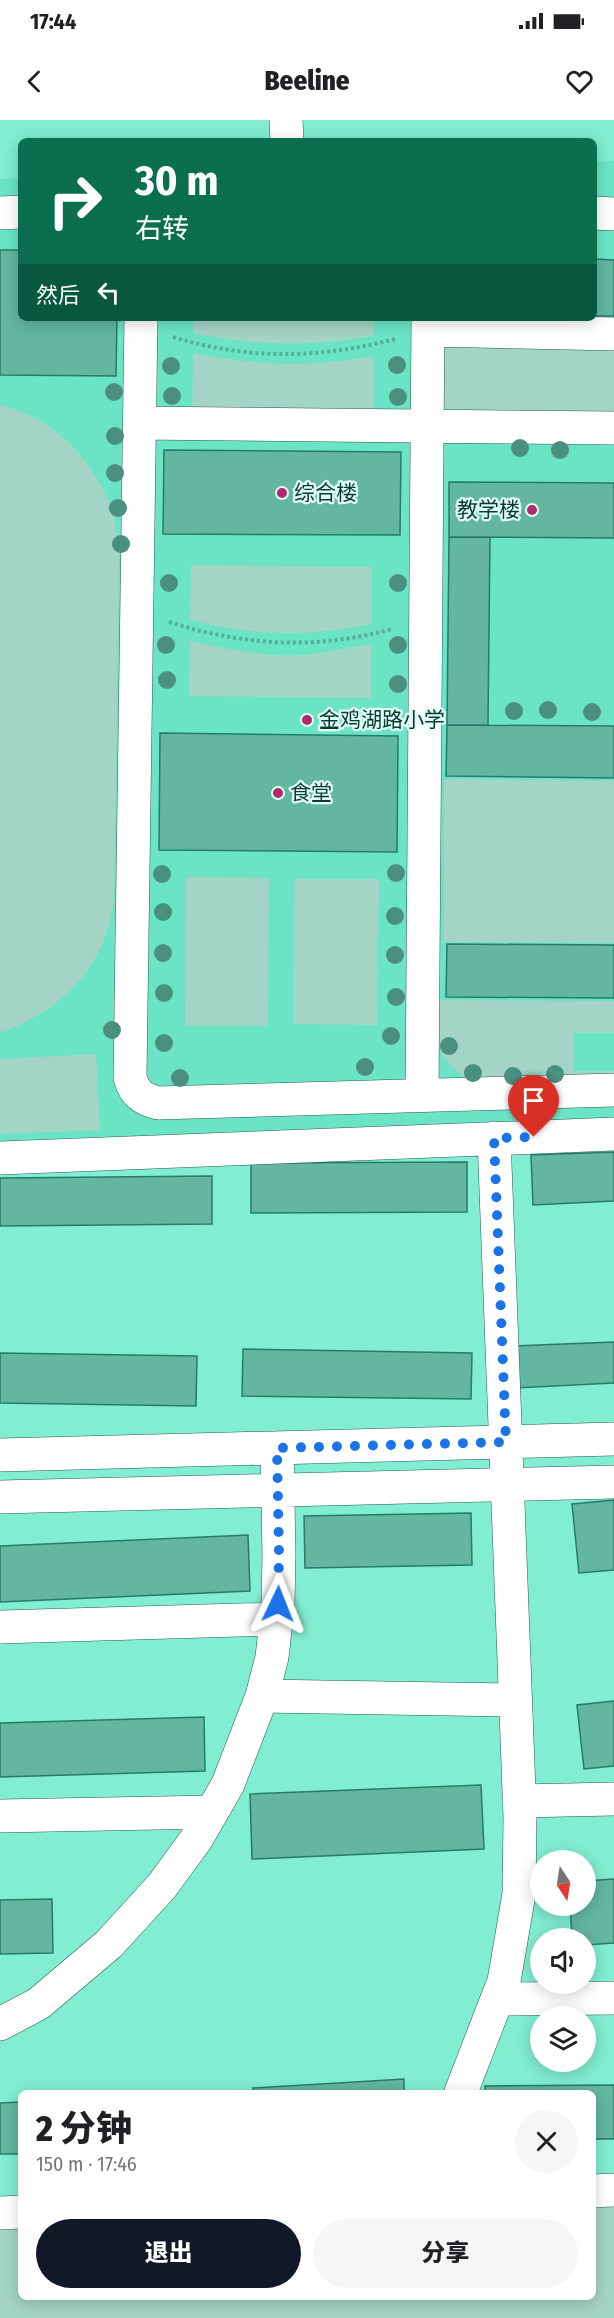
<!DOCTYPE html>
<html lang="zh">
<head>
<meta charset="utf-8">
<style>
	body { margin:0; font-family:"Fira Sans Condensed","Noto Sans SC",sans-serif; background:#f6f6f6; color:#202124; height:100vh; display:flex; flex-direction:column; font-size:22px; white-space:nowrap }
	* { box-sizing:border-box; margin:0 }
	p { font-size:20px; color:#757577 }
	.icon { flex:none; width:33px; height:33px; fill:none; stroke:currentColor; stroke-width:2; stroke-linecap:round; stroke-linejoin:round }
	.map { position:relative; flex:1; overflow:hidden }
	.sheet { position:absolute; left:18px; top:1970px; width:578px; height:210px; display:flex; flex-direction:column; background:#fff; border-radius:9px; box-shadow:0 3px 15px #0003 }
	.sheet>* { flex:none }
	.hud { position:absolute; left:18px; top:18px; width:579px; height:183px; border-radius:9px; box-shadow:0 3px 15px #0003; background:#0b6e4f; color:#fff; overflow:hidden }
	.needle { width:39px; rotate:168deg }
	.fabs { position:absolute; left:530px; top:1730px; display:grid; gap:12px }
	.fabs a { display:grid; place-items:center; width:66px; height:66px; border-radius:50%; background:#fff; box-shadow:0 3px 15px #0003; font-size:30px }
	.pin { position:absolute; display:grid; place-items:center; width:51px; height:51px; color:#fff; margin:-62px -26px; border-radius:50% 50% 50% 0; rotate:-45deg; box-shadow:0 0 6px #0007 }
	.pin .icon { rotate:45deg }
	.me { position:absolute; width:66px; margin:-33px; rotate:2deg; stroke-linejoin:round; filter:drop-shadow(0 0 4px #0008) }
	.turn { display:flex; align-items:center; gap:21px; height:126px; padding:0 18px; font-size:27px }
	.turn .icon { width:78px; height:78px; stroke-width:2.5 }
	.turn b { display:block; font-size:42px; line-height:51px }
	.then { display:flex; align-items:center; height:57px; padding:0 18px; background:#0003; gap:12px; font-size:22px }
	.round { display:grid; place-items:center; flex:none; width:63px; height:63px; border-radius:32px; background:#f6f6f6 }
	.head { display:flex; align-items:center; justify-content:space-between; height:102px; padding:0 18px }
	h1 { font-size:36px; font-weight:800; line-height:45px }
	.primary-button { display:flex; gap:12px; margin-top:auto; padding:12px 18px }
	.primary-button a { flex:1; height:69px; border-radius:36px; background:#111827; color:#fff; font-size:24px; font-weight:800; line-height:69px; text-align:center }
	.primary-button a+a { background:#f6f6f6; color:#202124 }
	.status { display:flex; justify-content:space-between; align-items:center; height:42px; padding:0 30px; background:#fff; direction:ltr }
	.status svg { height:16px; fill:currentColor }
	header { display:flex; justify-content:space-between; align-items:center; height:78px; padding:0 18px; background:#fff; font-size:27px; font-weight:800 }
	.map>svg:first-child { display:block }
	.built { fill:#6be4c6 }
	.green { fill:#a4d4c6 }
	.building { fill:#63b6a0; stroke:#267c69; stroke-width:1.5 }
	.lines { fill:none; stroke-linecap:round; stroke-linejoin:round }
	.minor-casing { stroke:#235d4f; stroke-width:34 }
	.path { stroke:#57ae98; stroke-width:4; stroke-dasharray:3 3; stroke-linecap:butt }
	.minor { stroke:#fff; stroke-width:33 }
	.tree { fill:#4b907e }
	.route { stroke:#1a73e8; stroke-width:10; stroke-dasharray:0 18 }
	.poi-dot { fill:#b0296d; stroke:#e1fef5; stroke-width:2 }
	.labels { text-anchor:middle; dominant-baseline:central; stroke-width:4.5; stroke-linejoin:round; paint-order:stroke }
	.poi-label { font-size:21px; fill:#093a30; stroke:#e1fef5; text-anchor:start }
</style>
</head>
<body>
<div class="status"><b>17:44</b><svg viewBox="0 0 49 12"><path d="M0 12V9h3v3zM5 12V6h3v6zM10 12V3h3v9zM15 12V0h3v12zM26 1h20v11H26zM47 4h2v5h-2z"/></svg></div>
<header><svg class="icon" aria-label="back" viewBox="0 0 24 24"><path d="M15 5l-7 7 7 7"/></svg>Beeline<svg class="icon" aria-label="heart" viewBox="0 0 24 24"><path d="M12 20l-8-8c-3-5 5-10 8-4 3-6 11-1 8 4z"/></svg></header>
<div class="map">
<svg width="614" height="2198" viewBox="0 0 614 2198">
	<rect width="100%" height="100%" fill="#81edd1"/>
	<path class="built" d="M614 41V1001L0 1029V59L21 58V198H594V42Z"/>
	<path class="green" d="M194 198H373V216C312 227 253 226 193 213Z
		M439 221 614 223V298L438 296Z
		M193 233C253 245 312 248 373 236V295L192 294Z
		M0 285C50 296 92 337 110 385 116 399 117 416 119 431L114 778C107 846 63 890 0 913Z
		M191 445 372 447V504C306 517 255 516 190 500Z
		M190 521C226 529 265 537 302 535 325 533 348 528 371 524V578L189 576Z
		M444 659 614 661V823L444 822Z
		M186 757 269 758 268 906H185Z
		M294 759H379L377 905 293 904Z
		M436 880 614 881V913H573V951H614V961L468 960C432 935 438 920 436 880Z
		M96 934 100 1010 0 1014V939Z
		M593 2084H614V2198H0V2106H21V2176H592Z"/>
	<path class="building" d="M0 130H21V198H117L116 256 0 255Z
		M594 139 614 140V196H594Z
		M164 330 401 332 400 415 163 414Z
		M449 362 614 363V418L449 417Z
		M449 417H490L488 605H447Z
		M447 605 614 606V658L446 656Z
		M160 613 398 616 397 732 159 730Z
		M447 824 614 825V878L446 877Z
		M614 1032V1081L533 1085 531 1035Z
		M467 1042V1092L251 1093V1043Z
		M212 1056V1104L0 1106V1058Z
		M614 1222V1263L515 1268 513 1226Z
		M243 1229 472 1233 471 1279 242 1276Z
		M0 1233 197 1236 196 1286 0 1283Z
		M614 1380V1450L579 1453 572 1384Z
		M471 1393 472 1445 305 1448 304 1396Z
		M248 1415 250 1471 0 1482V1426Z
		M614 1581V1646L584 1649 577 1585Z
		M204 1597 205 1651 0 1657V1603Z
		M481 1665 484 1729 252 1739 250 1674Z
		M614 1759V1823L585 1825V1818H572L570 1785H585V1761Z
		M52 1779 53 1833 0 1834V1780Z
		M404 1959V1972H253V1968Z
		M614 1965V2019H592V1972H485V1966Z
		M21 1982V2034H0V1983Z"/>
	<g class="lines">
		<defs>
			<path id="minor" d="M286 0 287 21
				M0 93 21 92
				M594 93 614 94
				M141 198 130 957C134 973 142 979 158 983L614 970
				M428 210 614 214
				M140 303 614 308
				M422 975 428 198
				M0 1038 614 1014
				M0 1335 614 1319
				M0 1377 614 1362
				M0 1507 276 1499
				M262 1576 515 1580
				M519 1681 614 1679
				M0 1696 212 1692
				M497 1879 614 1878
				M0 1904 38 1884 109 1824 162 1766 197 1718 228 1664 262 1576 272 1537 278 1484 279 1434 277 1328
				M461 1972 504 1861 519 1774 520 1697 494 1018
				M592 2071 614 2070
				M0 2093 21 2092"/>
		</defs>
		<use href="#minor" class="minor-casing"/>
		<path class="path" d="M173 217C249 240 318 239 395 219
			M169 502C245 526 315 530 392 509"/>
		<use href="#minor" class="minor"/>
	</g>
	<g class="tree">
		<circle cx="397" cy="245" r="9"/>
		<circle cx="171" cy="246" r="9"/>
		<circle cx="114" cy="272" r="9"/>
		<circle cx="172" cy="276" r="9"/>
		<circle cx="398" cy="277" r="9"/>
		<circle cx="115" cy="316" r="9"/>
		<circle cx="520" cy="328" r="9"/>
		<circle cx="560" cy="330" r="9"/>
		<circle cx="115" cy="353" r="9"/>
		<circle cx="118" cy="388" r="9"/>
		<circle cx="121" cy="424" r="9"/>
		<circle cx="169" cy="463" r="9"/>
		<circle cx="398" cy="463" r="9"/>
		<circle cx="166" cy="525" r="9"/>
		<circle cx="398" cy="525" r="9"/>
		<circle cx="167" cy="560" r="9"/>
		<circle cx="398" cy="564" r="9"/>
		<circle cx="548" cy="590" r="9"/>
		<circle cx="514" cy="591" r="9"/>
		<circle cx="592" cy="592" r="9"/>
		<circle cx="396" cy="753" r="9"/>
		<circle cx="162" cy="754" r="9"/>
		<circle cx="163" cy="792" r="9"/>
		<circle cx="395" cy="796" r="9"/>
		<circle cx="163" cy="833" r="9"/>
		<circle cx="395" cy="835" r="9"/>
		<circle cx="164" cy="873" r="9"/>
		<circle cx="396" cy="877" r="9"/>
		<circle cx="112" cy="910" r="9"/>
		<circle cx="391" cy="916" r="9"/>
		<circle cx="164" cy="923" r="9"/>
		<circle cx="449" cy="926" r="9"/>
		<circle cx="365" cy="947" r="9"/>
		<circle cx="473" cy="953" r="9"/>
		<circle cx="555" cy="954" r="9"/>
		<circle cx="513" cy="956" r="9"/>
		<circle cx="180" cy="958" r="9"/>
	</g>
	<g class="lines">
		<path class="route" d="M278 1484 279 1434 277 1328 506 1322 494 1018 534 1017"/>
	</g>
	<g class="poi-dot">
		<circle cx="282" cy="373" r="6"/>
		<circle cx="532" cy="390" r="6"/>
		<circle cx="307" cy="600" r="6"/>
		<circle cx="278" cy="673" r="6"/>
	</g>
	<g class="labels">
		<g class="poi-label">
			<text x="294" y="373">综合楼</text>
			<text x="520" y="390" text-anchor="end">教学楼</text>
			<text x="319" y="600">金鸡湖路小学</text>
			<text x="290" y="673">食堂</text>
		</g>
	</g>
</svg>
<div class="fabs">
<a><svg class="needle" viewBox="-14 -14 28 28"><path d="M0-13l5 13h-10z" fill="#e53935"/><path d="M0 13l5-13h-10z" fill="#757577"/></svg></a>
<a><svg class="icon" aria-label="sound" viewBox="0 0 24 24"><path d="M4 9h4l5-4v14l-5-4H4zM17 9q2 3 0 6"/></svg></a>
<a><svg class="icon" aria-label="layers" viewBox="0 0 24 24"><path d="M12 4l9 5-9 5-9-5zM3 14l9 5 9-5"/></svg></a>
</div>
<div class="pin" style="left:534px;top:1017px;background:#d93025"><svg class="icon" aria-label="arrive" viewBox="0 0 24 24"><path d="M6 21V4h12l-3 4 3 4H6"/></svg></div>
<svg class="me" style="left:278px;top:1484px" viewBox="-20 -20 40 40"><path d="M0-17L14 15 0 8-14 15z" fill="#1a73e8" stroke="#fff" stroke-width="4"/></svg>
<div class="hud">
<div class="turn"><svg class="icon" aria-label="right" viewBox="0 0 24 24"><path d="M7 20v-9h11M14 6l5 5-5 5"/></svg><div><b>30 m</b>右转</div></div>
<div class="then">然后<svg class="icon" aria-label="left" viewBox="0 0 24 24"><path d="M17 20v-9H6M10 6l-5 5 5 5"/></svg></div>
</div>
<section class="sheet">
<div class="head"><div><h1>2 分钟</h1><p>150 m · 17:46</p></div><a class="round"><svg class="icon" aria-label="close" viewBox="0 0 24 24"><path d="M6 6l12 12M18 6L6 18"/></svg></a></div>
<div class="primary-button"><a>退出</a><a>分享</a></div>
</section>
</div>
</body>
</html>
